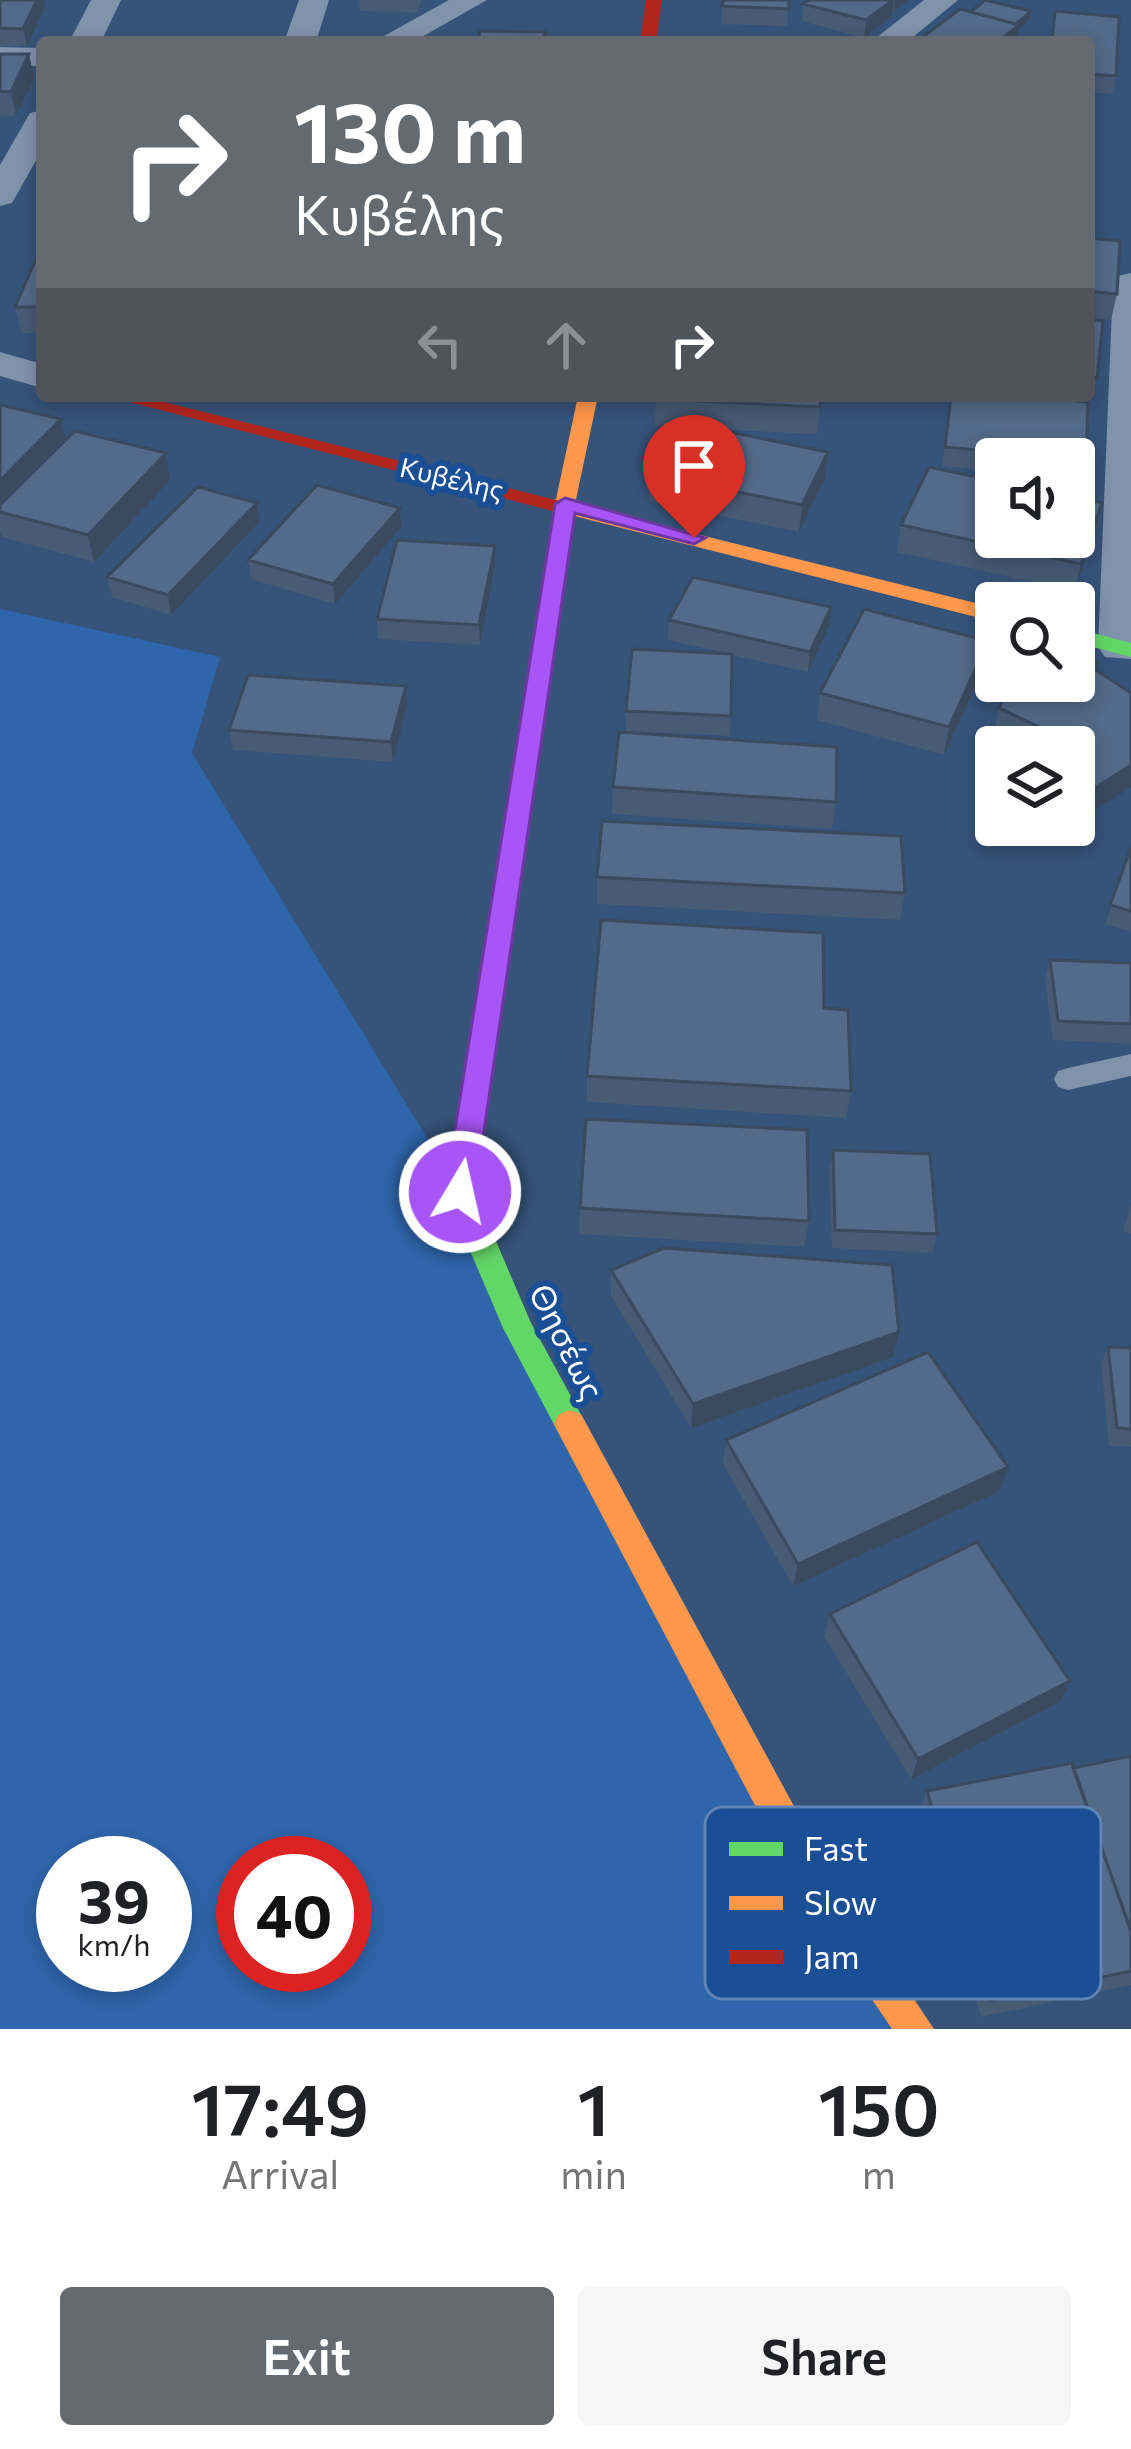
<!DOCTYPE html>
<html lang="en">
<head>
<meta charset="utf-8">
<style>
	body { margin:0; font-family:Commissioner,sans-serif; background:#f6f6f6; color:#202124; height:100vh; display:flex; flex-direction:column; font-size:45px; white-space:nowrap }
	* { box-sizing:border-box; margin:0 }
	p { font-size:39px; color:#757577 }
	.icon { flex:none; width:66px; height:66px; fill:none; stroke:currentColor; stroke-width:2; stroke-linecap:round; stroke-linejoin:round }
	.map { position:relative; height:2029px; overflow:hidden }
	.details { display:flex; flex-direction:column; background:#fff; flex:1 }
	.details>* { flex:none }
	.top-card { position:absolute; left:36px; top:36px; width:1059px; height:366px; border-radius:12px; box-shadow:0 6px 18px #0003; background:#656a71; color:#fff; overflow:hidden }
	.controls { position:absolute; left:975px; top:438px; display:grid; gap:24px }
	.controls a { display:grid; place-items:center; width:120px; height:120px; border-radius:12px; background:#fff; box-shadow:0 6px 18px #0003; font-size:60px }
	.speed { position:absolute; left:36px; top:1836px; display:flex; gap:24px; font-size:60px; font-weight:700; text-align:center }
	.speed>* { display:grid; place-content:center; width:156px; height:156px; border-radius:50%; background:#fff; box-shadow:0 6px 18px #0003; line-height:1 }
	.speed small { font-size:30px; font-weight:400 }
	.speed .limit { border:18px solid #d22; background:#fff; color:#111 }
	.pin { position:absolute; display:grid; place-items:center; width:102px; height:102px; color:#fff; margin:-123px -51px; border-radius:50% 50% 50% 0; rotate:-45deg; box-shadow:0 0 12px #0007 }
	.pin .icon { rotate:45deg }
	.me { position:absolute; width:132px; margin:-66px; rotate:9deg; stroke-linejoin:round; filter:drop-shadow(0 0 9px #0008) }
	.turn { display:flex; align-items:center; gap:42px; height:252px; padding:0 60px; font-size:54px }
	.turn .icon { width:156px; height:156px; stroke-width:2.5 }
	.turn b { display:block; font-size:84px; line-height:102px }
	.lanes { display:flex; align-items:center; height:114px; padding:0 60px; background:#0003; justify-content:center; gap:60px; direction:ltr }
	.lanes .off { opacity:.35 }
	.eta { display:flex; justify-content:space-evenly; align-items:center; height:204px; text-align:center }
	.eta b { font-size:72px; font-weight:600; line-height:84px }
	.cta { display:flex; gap:24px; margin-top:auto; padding:24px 60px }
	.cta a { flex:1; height:138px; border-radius:12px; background:#656a71; color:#fff; font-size:48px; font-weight:600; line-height:138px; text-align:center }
	.cta a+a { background:#f6f6f6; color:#202124 }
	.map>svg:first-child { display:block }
	.green { fill:#2f65ab; fill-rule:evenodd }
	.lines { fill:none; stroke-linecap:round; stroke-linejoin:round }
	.lane { fill:#7f93ab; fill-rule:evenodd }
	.street { fill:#7f93ab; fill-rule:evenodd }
	.fast { fill:#63d668; fill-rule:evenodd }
	.slow { fill:#ff974d; fill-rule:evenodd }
	.jam { fill:#b3261e; fill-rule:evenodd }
	.wall { fill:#475b75 }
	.shaded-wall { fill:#3a4a5f }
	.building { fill:#536a88; stroke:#3a4a5f; stroke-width:3 }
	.route { fill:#a855f7; stroke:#6d37a1; stroke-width:3 }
	.labels { text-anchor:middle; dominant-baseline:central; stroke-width:12; stroke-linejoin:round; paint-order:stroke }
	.far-street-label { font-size:27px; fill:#fff; stroke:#1a4f95 }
	.street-label { font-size:33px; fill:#fff; stroke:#1a4f95 }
	.key { fill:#1a4f95; stroke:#5f84b5; stroke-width:3 }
	.key-label { font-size:33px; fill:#fff }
</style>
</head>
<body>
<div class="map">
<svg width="1131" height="2029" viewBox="0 0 1131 2029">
	<rect width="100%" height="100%" fill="#365379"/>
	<path class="green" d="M0 609 220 657 192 753 460 1192 915 2029H0ZM63 1863H165V1965H63ZM243 1863H345V1965H243Z"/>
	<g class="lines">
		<path class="lane" d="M1131 1054V1076L1068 1090 1058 1087 1054 1079 1058 1071 1068 1068Z"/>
		<path class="street" d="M91 0H121L101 42H69Z
			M299 0H329L316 42H284Z
			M449 0H487L413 42H373Z
			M924 0H958L907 42H871Z
			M0 47 42 48V66L0 65Z
			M42 110V150L12 203 0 206V165L30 113Z
			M1131 273V659L1105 657 1098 647 1113 284 1118 276Z
			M0 352 42 364V388L0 376Z"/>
		<path class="fast" d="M1074 628 1131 643V657L1074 642Z
			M502 905 515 914 475 1192 531 1323 586 1424 581 1434 570 1438 559 1434 503 1328 445 1192 489 914Z"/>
		<path class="slow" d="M578 396H598L575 504 996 608V622L574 516 515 914 502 923 489 914 553 511 543 505 556 499Z
			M570 1410 581 1414 833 1878 934 2029H892L807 1904 559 1434 554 1424 559 1414Z"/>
		<path class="jam" d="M646 0H662L656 42H640Z
			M106 396H140L560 501 563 505 553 511Z"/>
	</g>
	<path class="wall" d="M0 0 45 7 27 46H0Z
		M359 0H421L417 13 360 11Z
		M723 0H789L787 26 721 24Z
		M809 0H908L893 11 892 16 864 38 802 21 803 4Z
		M1055 11 1119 17 1116 76 1112 94 1089 92V42H1051Z
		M0 54H29L34 79 16 116H0Z
		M1089 238 1117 294 1111 320 1089 318Z
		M42 245V333H21L15 307Z
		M1089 319 1097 378 1092 397 1085 396H1089Z
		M251 396H329L327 403 251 401Z
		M656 396 820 407 817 434 712 429 828 452 825 478 799 532 649 501 650 474 677 427 655 426Z
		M951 396 1086 462 1081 481 1074 480V459H996V472L942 466Z
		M0 405 61 419 66 440 166 453 170 480 94 562 2 537 0 531Z
		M400 508 401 527 335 604 251 579 248 560Z
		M259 522 171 615 112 597 107 577Z
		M901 525 1096 530 1074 591 897 552Z
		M495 546V565L480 645 378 639 377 619Z
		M669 620 829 626 808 672 732 655 730 736 626 731V711L729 654 668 640Z
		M988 641 983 669 944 755 817 720 820 693Z
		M1096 670 1131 693 1077 822 1074 820V747H1018L994 735 999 708Z
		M407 706 393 762 233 750 229 730Z
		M613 787 836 802 832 829 612 814Z
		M1131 848V932L1105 924Z
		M597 877 905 893 900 920 597 904Z
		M1050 960 1131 963V1044L1053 1040 1045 979Z
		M824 1008 851 1091 846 1118 587 1102V1076Z
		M833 1150 937 1234 932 1253 832 1248 829 1169Z
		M1131 1205V1234L1123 1231Z
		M580 1208 809 1221 804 1247 579 1234Z
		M611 1270 893 1357 691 1428 611 1296Z
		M1108 1347 1131 1348V1447L1109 1446 1101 1364Z
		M726 1440 1000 1491 793 1586 723 1464Z
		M830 1614 1060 1702 911 1779 824 1636Z
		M1131 1756V1985L981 2017 920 1810 927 1791 1073 1768Z"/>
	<path class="shaded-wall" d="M37 0H44L45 7 27 46 23 29Z
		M894 0 892 16 864 38 866 20Z
		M895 0H908L894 11Z
		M1031 11 1029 20 1018 30 1016 42H997Z
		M29 54 34 79 16 116 11 92Z
		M61 419 67 445 0 512V481Z
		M828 452 825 478 799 532 802 505Z
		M166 453 170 480 94 562 88 535Z
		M257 503 259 522 171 615 168 595Z
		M1102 503 1096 530 1074 591 1081 564Z
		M400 508 401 527 335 604 333 584Z
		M495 546V565L480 645 479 625Z
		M831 607 829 626 808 672 810 652Z
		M988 641 983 669 944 755 949 727Z
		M406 686 407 706 393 762 391 742Z
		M1131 765V787L1077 822 1085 794Z
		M899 1332 893 1357 691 1428 693 1404Z
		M1008 1467 1000 1491 793 1586 798 1564Z
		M1070 1681 1060 1702 911 1779 918 1759Z"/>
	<path class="building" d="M0 0H37L23 29 0 28Z
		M723 0H789V9L722 6Z
		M809 0H893L866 20 803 4Z
		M985 0 1031 11 1016 24 971 12Z
		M960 9 1019 25 997 42H916Z
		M1055 11 1119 17 1116 76 1089 74V42H1052Z
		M480 31 545 32 544 42H478Z
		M716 40 776 42H716Z
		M0 54H29L11 92 0 91Z
		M1089 238 1120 241 1117 294 1089 291Z
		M42 245V307H15Z
		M1089 319 1103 321 1097 378 1089 377Z
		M656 396H821L820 407 656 399Z
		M951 396H1028L1088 402 1086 462 1074 461V459L945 447Z
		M0 405 61 419 0 481Z
		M680 422 828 452 802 505 650 474Z
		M75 431 166 453 88 535 0 512V505Z
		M929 467 996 481V537H1074V497L1102 503 1081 564 901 525Z
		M317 485 400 508 333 584 248 560Z
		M198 487 257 503 168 595 107 577Z
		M397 540 495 546 479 625 377 619Z
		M693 577 831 607 810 652 669 620Z
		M864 609 988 641 949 727 820 693Z
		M632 649 732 654 731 716 626 711Z
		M1074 655 1097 663 1096 670 1131 693V765L1085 794 1074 791V747H1049L1058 736 999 708 1012 681H1074Z
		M248 675 406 686 391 742 229 730Z
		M619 732 837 747 836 802 613 787Z
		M602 821 901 836 905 893 597 877Z
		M1131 848V911L1110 905Z
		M601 920 823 933 824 1008 848 1010 851 1091 587 1076Z
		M1050 960 1131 963V1024L1058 1021Z
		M586 1119 807 1130 809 1221 580 1208Z
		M833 1150 930 1154 937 1234 835 1230Z
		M664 1248 892 1265 899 1332 693 1404 611 1270Z
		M1108 1347 1131 1348V1429L1117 1428Z
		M928 1352 1008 1467 798 1564 726 1440Z
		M977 1542 1070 1681 918 1759 830 1614Z
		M1131 1756V1925H1129L1073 1768Z
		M1072 1763 1131 1932V1971L990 2001 927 1791Z"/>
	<path class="route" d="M565 498 705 538 694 544 575 513 475 1192 470 1200H450L445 1192 555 504Z"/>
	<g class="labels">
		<g class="far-street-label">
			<text transform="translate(452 478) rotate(13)">Κυβέλης</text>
		</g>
		<g class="street-label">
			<text transform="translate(568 1341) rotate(63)">Θησέως</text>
		</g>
	</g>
	<rect x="705" y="1807" width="396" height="192" rx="18" class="key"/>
	<rect x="729" y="1842" width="54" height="14" fill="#63d668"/>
	<rect x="729" y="1896" width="54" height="14" fill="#ff974d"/>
	<rect x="729" y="1950" width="54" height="14" fill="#b3261e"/>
	<g class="key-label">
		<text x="804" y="1861">Fast</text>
		<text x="804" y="1915">Slow</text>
		<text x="804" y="1969">Jam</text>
	</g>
</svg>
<div class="controls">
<a><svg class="icon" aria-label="sound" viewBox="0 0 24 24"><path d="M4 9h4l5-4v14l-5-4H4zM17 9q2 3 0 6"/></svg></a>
<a><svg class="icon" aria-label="search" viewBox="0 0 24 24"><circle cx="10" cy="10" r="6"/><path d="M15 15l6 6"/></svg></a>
<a><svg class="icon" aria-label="layers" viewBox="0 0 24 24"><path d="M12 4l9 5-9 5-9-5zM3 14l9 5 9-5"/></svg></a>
</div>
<div class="speed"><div>39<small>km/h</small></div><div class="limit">40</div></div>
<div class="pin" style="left:694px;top:538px;background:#d93025"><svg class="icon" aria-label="arrive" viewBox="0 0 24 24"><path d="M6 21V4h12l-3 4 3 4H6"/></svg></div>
<svg class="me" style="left:460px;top:1192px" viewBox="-20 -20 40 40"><circle r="17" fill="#a855f7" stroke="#fff" stroke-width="3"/><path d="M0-11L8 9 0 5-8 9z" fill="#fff"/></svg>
<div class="top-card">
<div class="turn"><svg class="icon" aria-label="right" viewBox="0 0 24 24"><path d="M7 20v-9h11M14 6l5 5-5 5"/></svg><div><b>130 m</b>Κυβέλης</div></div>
<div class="lanes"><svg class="icon off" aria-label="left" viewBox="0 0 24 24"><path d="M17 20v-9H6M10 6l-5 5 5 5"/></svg><svg class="icon off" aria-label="ahead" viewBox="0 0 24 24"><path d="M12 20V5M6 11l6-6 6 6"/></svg><svg class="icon" aria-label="right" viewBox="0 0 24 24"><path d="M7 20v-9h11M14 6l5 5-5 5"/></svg></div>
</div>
</div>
<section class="details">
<div class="eta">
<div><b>17:49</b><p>Arrival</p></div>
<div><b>1</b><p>min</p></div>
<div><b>150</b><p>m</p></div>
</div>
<div class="cta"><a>Exit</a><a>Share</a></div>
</section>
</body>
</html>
